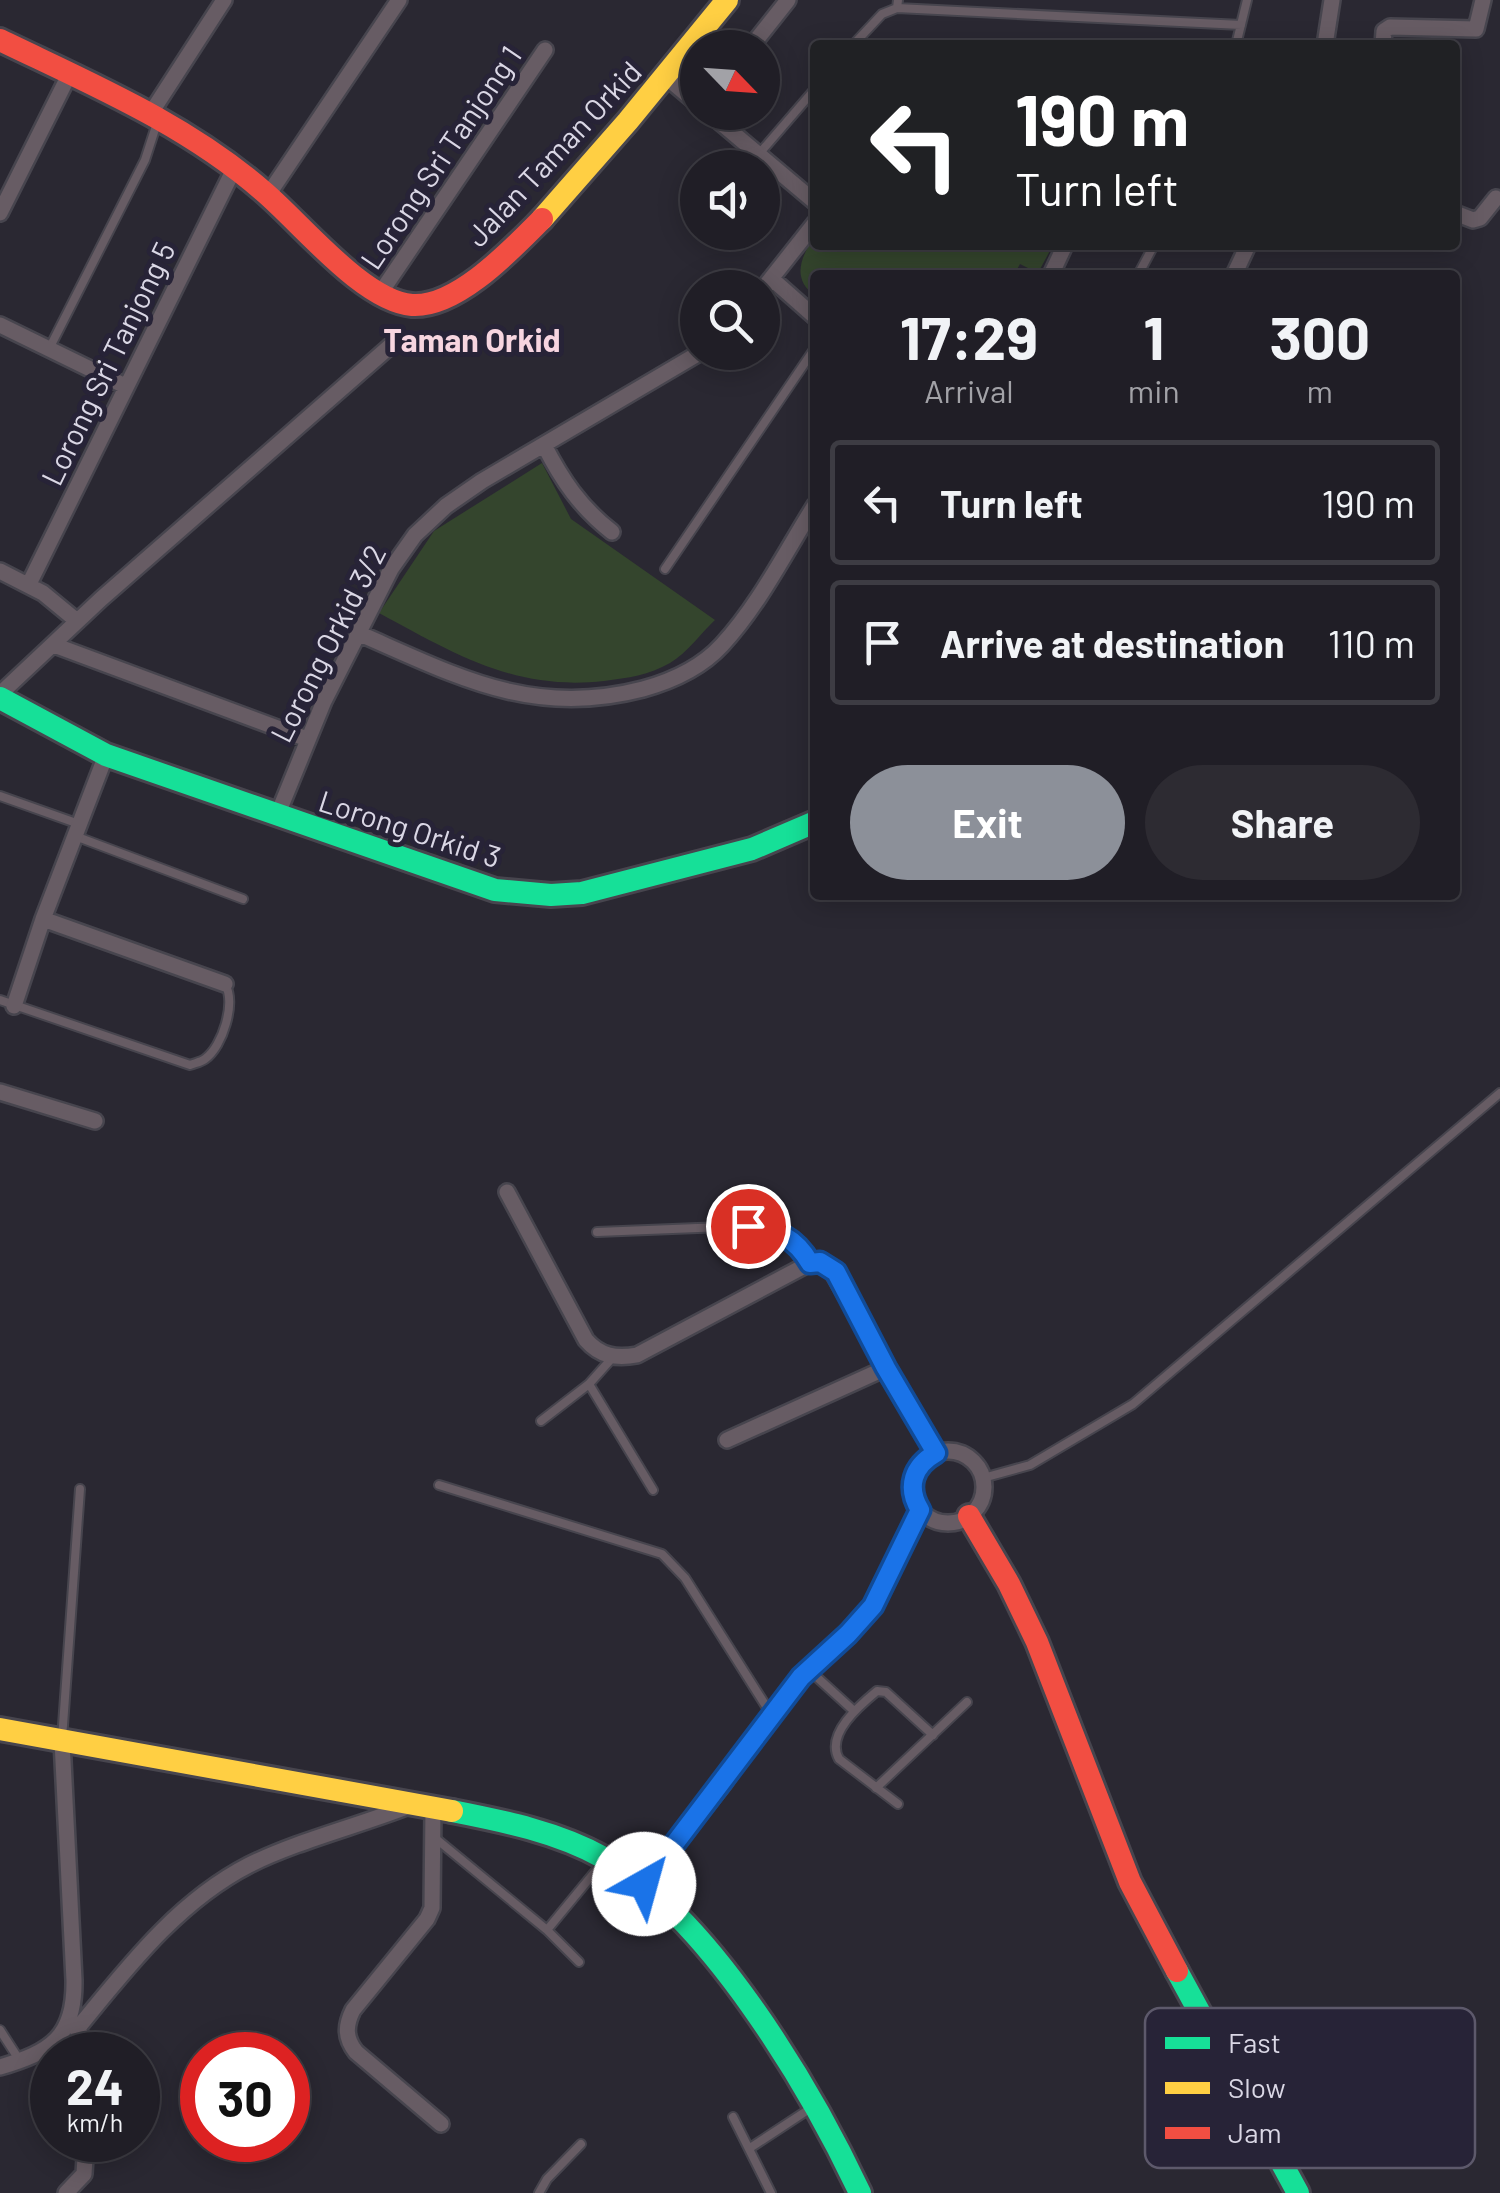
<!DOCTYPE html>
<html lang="en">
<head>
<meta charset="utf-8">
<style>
	body { margin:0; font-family:Barlow,sans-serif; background:#2d2b32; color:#f1f3f6; height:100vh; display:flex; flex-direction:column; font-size:38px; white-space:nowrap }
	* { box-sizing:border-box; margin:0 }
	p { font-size:32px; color:#a2a2a7 }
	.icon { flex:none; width:55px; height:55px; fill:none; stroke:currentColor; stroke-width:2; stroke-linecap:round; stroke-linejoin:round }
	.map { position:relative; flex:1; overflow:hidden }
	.details { position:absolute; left:810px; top:270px; width:650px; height:630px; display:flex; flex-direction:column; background:#201e26; border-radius:10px; box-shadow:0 5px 25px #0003,0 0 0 2px #3d3c43 }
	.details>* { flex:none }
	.hud { position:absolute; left:810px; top:40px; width:650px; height:210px; border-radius:10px; box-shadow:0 5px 25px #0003,0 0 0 2px #3d3c43; background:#202124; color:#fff; overflow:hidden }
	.needle { width:65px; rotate:115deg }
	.controls { position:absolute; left:680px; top:30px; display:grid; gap:20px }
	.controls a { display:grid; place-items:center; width:100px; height:100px; border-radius:50%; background:#201e26; box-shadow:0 5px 25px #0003,0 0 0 2px #3d3c43; font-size:50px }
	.speed { position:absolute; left:30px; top:2032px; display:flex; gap:20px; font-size:50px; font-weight:700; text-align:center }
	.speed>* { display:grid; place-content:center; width:130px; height:130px; border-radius:50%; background:#201e26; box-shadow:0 5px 25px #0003,0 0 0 2px #3d3c43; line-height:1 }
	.speed small { font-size:25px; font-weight:400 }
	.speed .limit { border:15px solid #d22; background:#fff; color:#111 }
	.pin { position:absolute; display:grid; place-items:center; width:85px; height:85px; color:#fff; margin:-42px; border:5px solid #fff; border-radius:50%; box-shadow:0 2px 10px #0007 }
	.me { position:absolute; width:110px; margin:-55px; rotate:38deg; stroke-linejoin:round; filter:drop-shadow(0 0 8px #0008) }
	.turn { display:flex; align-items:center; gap:35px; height:210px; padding:0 40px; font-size:45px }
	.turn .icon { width:130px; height:130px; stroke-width:2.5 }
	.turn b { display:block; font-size:70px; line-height:85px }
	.eta { display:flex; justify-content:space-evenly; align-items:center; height:170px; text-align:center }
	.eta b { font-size:60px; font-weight:700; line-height:70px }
	.cta { display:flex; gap:20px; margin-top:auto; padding:20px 40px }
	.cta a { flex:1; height:115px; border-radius:60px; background:#8c9099; color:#fff; font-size:40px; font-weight:700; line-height:115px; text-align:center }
	.cta a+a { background:#2d2b32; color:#f1f3f6 }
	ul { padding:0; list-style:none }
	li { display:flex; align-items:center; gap:30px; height:125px; margin:0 20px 15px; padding:0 20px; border:5px solid #3d3c43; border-radius:10px }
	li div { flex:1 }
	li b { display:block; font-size:38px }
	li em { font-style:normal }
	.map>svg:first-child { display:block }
	.green { fill:#34452d }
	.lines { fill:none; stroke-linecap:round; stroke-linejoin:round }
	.lane-casing { stroke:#47454e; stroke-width:12 }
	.street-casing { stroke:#47454e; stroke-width:20 }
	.fast-casing { stroke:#47454e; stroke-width:28 }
	.slow-casing { stroke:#47454e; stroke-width:28 }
	.jam-casing { stroke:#47454e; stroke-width:28 }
	.lane { stroke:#675c64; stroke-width:8 }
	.street { stroke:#675c64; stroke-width:15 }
	.fast { stroke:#16e098; stroke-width:22 }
	.slow { stroke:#ffcf43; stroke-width:22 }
	.jam { stroke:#f24e42; stroke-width:22 }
	.route-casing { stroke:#114b97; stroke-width:25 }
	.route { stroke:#1a73e8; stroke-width:18 }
	.labels { text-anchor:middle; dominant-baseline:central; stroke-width:10; stroke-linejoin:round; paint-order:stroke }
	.street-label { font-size:30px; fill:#dad7e5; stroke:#272337 }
	.neighbourhood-label { font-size:32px; font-weight:bold; fill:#f7d5e0; stroke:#272337 }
	.key { fill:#272337; stroke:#5d596b; stroke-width:2.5 }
	.key-label { font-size:28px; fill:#dad7e5 }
</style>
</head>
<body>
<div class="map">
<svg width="1500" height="2193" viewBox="0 0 1500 2193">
	<rect width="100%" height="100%" fill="#2a2832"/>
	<path class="green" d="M815 237V245H1053L1038 273 1020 264 1014 275H815V295C791 280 801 255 815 237Z
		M542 463 571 519 715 620C701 633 687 653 670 663 649 675 628 678 604 681 515 691 455 654 379 613L434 531Z"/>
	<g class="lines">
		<defs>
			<path id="lane" d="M897 8 1241 25
				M853 45 882 14 897 8 898 0
				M1236 45 1247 0
				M759 154 815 89
				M1138 275 1154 245
				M49 349 145 160 157 123
				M665 569 815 348
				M0 796 79 824
				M75 836 243 899
				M0 1000 190 1065C195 1063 201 1062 205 1059 223 1046 236 1003 225 984
				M597 1232 748 1226C777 1230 794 1237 810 1263
				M589 1384 653 1490
				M541 1421 589 1384 613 1357
				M983 1478 1030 1465 1133 1404 1500 1093
				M439 1485 662 1554 685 1578 771 1714
				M809 1670 854 1711
				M62 1739 80 1489
				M876 1788 967 1702
				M898 1804 839 1759C825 1734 860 1705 877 1691L886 1692 933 1735
				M435 1838 547 1930 579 1962
				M547 1930 603 1862
				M0 2030 20 2061
				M733 2117 771 2193
				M750 2148 811 2108
				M539 2193 547 2179 581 2144"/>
			<path id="street" d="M1325 45 1332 0
				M1383 45 1384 31 1390 27 1476 29 1483 0
				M750 48 788 0
				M665 76 698 104
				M708 112 815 202
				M149 116 224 0
				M268 195 399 0
				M0 213 69 75
				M1455 213 1473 220 1480 218 1496 198
				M1051 275 1065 245
				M1234 275 1248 245
				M772 279 815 317
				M762 290 815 223
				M379 295 545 50
				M0 325 125 386
				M544 445C562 480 580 507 612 532
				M0 571 43 593 77 621
				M29 584 235 167
				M358 633C457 676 532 718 643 689 672 681 701 668 722 645 759 605 786 551 815 505
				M54 645 307 739
				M0 694 101 599 396 341
				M277 816 324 701 391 569 415 535 446 506 482 481 701 352
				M43 919 225 984
				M14 1006 43 919 106 755
				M0 1092 95 1121
				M507 1192 586 1340C600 1356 616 1359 637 1355L810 1263 821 1261 829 1266 937 1453
				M727 1440 886 1368
				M912 1487a36 36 0 1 1 72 0a36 36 0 1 1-72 0Z
				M433 1808 432 1908 427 1919 353 2010C345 2026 345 2038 356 2052L441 2124
				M644 1884 724 1783 762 1726 801 1677 848 1635 873 1606 920 1510
				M73 2024 84 2039 86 2055
				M77 2029C127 1968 177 1902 249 1865 297 1841 358 1826 409 1806
				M0 2067C51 2052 75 2037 74 1980L62 1741
				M66 2193 84 2174 86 2140"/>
			<path id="fast" d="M0 698 106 755 495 890 551 895 582 893 752 849 815 822
				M452 1811C503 1821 558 1832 604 1858 708 1915 810 2087 860 2193
				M1177 1971 1298 2193"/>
			<path id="slow" d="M542 219 628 121 727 0
				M0 1729 452 1811"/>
			<path id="jam" d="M0 40C91 84 186 124 263 191 301 223 363 301 412 305 457 308 512 249 542 219
				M969 1516 1009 1584 1037 1642 1130 1882 1177 1971"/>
		</defs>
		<use href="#lane" class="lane-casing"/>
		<use href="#street" class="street-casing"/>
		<use href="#fast" class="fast-casing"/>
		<use href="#slow" class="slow-casing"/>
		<use href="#jam" class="jam-casing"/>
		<use href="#lane" class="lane"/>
		<use href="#street" class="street"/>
		<use href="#fast" class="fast"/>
		<use href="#slow" class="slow"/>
		<use href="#jam" class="jam"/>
	</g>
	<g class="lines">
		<defs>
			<path id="route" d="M644 1884 801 1677 848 1634 873 1606 920 1510C906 1487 913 1466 936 1453L886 1368 836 1272 820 1262 810 1263C795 1237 777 1230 748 1226"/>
		</defs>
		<use href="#route" class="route-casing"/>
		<use href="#route" class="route"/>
	</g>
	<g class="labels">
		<g class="street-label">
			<text transform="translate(553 153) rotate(-47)">Jalan Taman Orkid</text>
			<text transform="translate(440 157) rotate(-56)">Lorong Sri Tanjong 1</text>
			<text transform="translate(107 363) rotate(-64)">Lorong Sri Tanjong 5</text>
			<text transform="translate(327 643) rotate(-63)">Lorong Orkid 3/2</text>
			<text transform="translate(410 828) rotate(18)">Lorong Orkid 3</text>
		</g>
		<g class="neighbourhood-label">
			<text x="472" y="339">Taman Orkid</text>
		</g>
	</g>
	<rect x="1145" y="2008" width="330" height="160" rx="15" class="key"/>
	<rect x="1165" y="2037" width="45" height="12" fill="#16e098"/>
	<rect x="1165" y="2082" width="45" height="12" fill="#ffcf43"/>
	<rect x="1165" y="2127" width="45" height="12" fill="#f24e42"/>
	<g class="key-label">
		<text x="1228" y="2053">Fast</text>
		<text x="1228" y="2098">Slow</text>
		<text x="1228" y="2143">Jam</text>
	</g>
</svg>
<div class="controls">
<a><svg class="needle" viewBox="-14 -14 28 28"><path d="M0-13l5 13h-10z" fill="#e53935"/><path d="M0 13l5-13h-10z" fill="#a2a2a7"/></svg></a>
<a><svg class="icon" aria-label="sound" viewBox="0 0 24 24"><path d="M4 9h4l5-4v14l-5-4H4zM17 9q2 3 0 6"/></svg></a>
<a><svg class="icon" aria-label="search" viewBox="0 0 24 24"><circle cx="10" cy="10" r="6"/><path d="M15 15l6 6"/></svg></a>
</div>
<div class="speed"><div>24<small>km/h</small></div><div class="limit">30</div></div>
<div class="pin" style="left:748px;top:1226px;background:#d93025"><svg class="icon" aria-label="arrive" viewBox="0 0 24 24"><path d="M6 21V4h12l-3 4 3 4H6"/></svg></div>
<svg class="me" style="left:644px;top:1884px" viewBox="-20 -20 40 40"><circle r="19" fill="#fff"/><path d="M0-13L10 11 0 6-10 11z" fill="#1a73e8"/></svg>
<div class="hud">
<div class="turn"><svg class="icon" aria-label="left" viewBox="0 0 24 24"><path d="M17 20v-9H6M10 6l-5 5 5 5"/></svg><div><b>190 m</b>Turn left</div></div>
</div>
<section class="details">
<div class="eta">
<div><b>17:29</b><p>Arrival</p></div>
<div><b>1</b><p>min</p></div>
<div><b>300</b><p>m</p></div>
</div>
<ul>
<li><svg class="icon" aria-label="left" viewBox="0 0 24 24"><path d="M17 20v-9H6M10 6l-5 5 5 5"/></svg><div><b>Turn left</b></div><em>190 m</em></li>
<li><svg class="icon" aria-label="arrive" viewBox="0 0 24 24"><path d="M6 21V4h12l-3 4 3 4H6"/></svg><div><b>Arrive at destination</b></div><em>110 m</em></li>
</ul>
<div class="cta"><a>Exit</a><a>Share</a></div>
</section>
</div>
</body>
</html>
